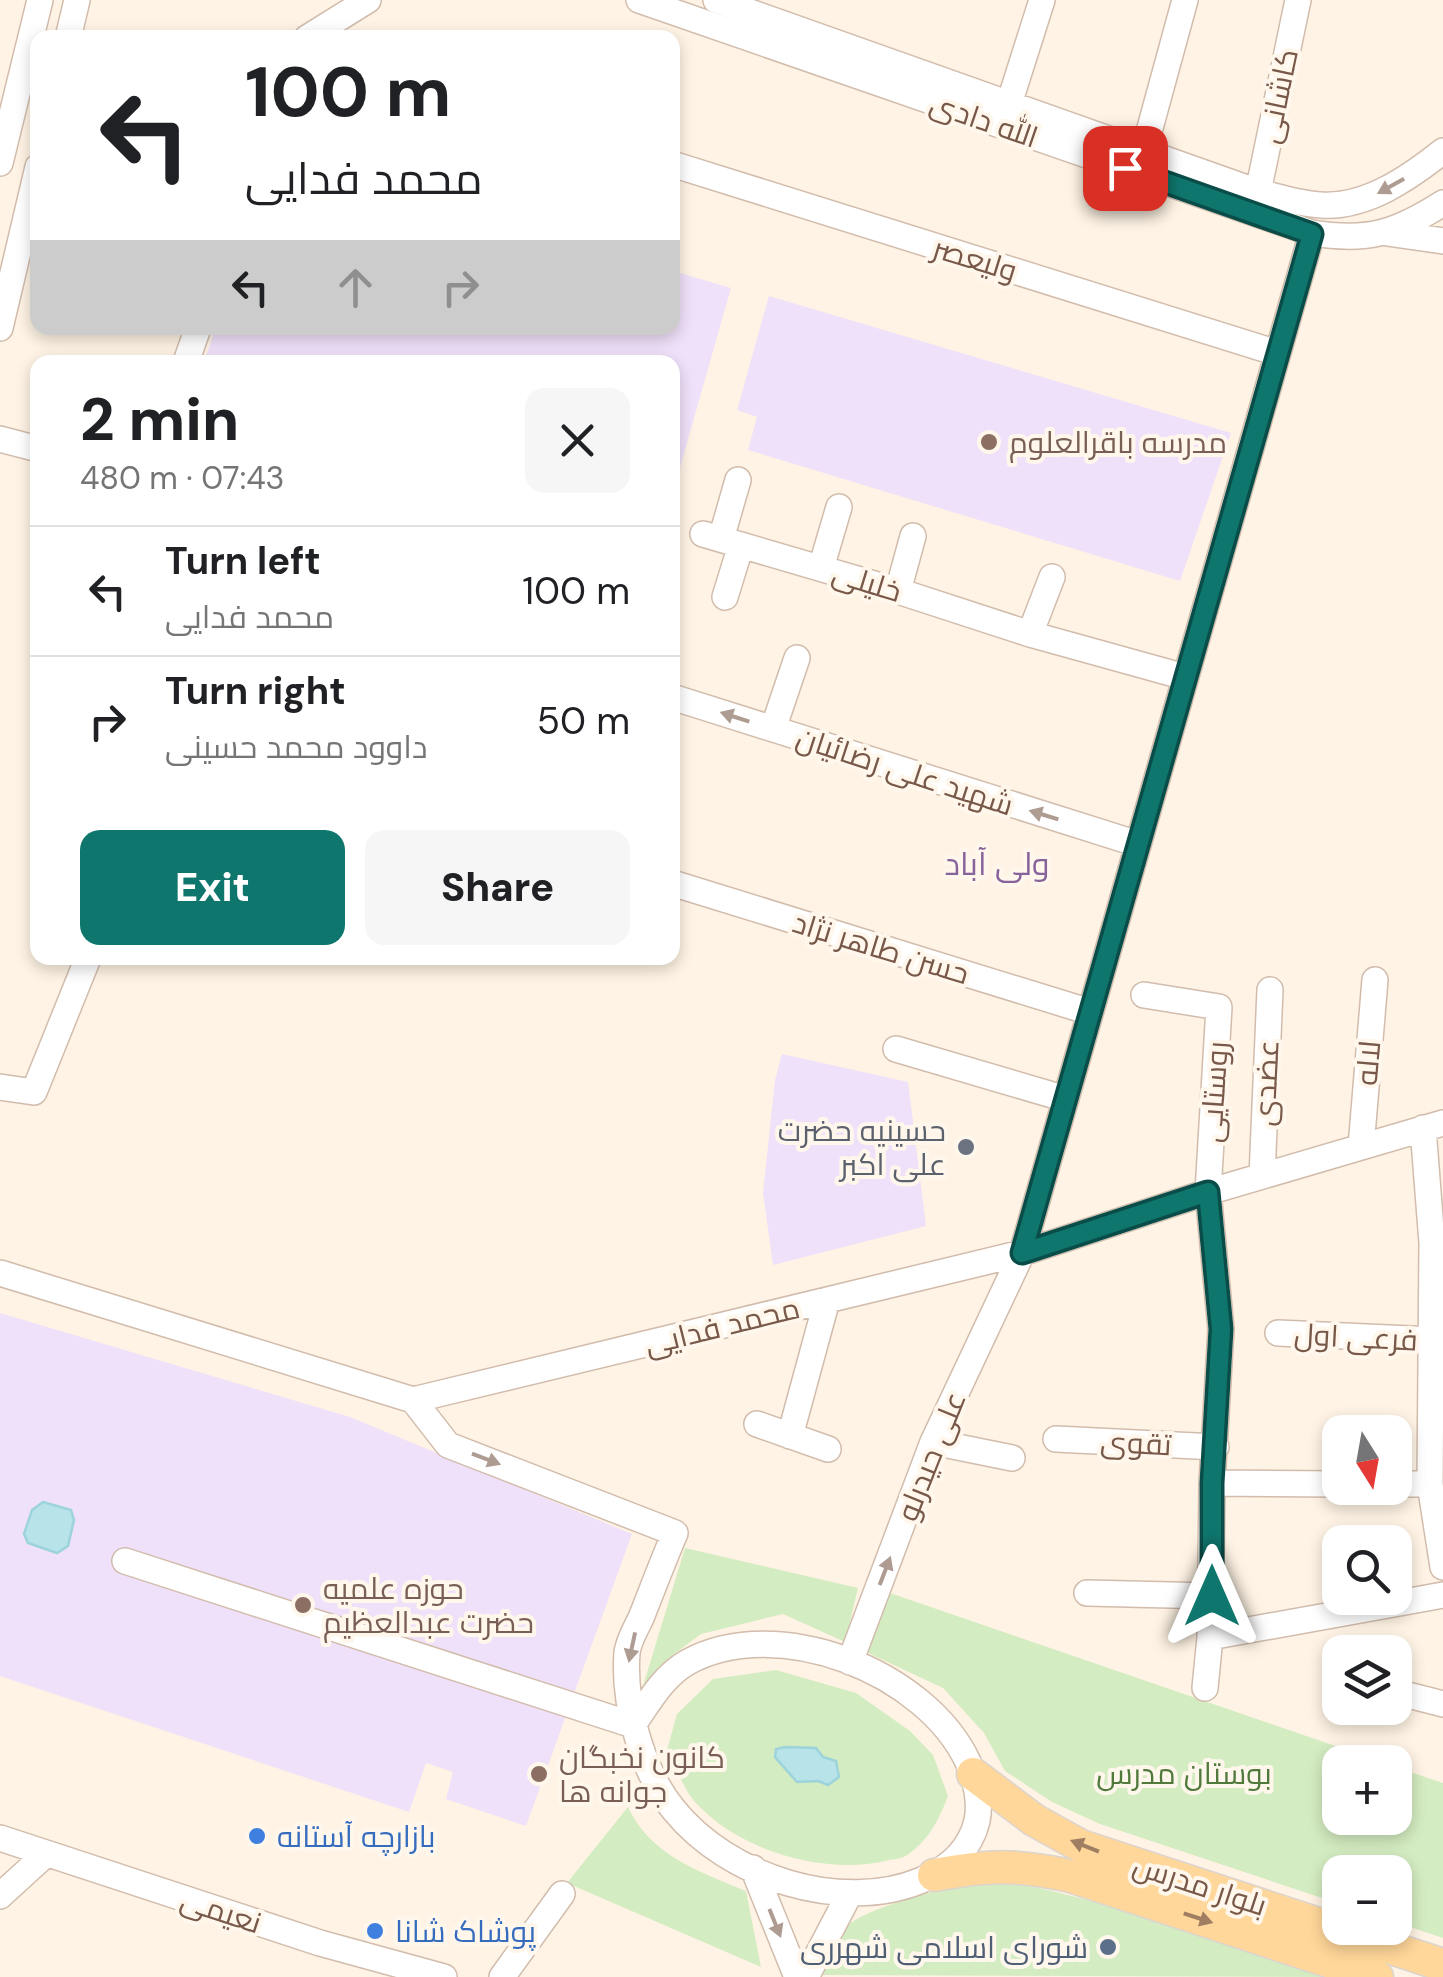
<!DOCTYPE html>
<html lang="en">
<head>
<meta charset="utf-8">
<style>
	body { margin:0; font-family:"DM Sans",Cairo,sans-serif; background:#f6f6f6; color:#202124; height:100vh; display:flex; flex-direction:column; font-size:38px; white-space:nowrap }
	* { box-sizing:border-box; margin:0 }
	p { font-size:32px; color:#757577 }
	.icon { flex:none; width:55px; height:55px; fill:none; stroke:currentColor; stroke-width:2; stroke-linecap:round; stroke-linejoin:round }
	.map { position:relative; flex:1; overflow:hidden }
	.details { position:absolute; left:30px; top:355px; width:650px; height:610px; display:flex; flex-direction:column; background:#fff; border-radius:20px; box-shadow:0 5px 15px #0003 }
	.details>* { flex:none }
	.top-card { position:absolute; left:30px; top:30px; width:650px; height:305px; border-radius:20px; box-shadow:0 5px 15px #0003; background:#fff; color:#202124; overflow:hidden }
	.needle { width:65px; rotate:169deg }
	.controls { position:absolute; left:1322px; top:1415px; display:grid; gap:20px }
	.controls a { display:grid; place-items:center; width:90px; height:90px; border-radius:20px; background:#fff; box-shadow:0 5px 15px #0003; font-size:50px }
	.pin { position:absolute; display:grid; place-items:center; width:85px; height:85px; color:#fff; margin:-42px; border-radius:20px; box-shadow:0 5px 15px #0006 }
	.me { position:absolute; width:110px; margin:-55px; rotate:0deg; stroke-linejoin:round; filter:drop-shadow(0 0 8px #0008) }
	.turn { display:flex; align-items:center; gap:35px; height:210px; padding:0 50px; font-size:45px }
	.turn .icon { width:130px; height:130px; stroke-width:2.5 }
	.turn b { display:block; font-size:70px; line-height:85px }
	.lanes { display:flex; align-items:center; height:95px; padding:0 50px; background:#0003; justify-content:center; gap:50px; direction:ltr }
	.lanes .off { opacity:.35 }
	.round { display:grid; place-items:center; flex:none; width:105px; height:105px; border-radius:20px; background:#f6f6f6 }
	.headline { display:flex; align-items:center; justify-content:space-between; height:170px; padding:0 50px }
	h1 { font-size:60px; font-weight:800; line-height:75px }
	.primary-button { display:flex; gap:20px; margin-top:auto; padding:20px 50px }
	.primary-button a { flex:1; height:115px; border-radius:20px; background:#0f766e; color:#fff; font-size:40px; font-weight:800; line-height:115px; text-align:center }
	.primary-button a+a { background:#f6f6f6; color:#202124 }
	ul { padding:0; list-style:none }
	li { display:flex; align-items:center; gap:30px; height:130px; padding:0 50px; border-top:2px solid #e0e0e0 }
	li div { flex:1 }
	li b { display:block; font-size:38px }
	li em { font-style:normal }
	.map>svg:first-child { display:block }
	.education { fill:#f0e1fa }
	.green { fill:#d4ecc1 }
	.water { fill:#b7e3e9; stroke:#9dd3db; stroke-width:2.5 }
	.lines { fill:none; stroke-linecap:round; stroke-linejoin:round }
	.minor-casing { stroke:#d2bcac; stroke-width:28 }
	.major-casing { stroke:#dcd4cf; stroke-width:35 }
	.minor { stroke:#fff; stroke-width:25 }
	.major { stroke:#ffd79a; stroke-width:32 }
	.oneway { fill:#ae9b91 }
	.oneway2 { fill:#a07e61 }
	.route-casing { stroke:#0a4d48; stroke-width:25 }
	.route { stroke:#0f766e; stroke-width:18 }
	.education-dot { fill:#8d6e63; stroke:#fff7ec; stroke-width:4 }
	.worship-dot { fill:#6b7280; stroke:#fff7ec; stroke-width:4 }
	.shop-dot { fill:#3f7fe0; stroke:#fff7ec; stroke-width:4 }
	.service-dot { fill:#5c6f8a; stroke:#fff7ec; stroke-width:4 }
	.labels { text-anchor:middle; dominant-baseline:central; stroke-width:8; stroke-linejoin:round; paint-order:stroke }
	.street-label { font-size:30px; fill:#785848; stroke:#fff7ec }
	.education-label { font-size:30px; fill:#785e54; stroke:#fff7ec; text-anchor:start }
	.worship-label { font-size:30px; fill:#5b616d; stroke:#fff7ec; text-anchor:end }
	.park-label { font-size:30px; fill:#50793c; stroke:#fff7ec }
	.shop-label { font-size:30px; fill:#366cbe; stroke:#fff7ec; text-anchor:start }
	.service-label { font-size:30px; fill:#4e5e75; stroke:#fff7ec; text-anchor:end }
	.neighbourhood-label { font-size:32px; fill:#87639c; stroke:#fff7ec }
</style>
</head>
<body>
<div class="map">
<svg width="1443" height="1977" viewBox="0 0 1443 1977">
	<rect width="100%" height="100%" fill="#fef3e4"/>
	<path class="education" d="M673 271 731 288 673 492 672 362H204L216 328H672Z
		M769 296 1231 433 1180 581 748 450 757 417 737 410Z
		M782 1054 908 1082 926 1226 773 1265 763 1193 775 1080Z
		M0 1313 350 1417 632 1534 526 1826 446 1799 453 1772 426 1763 409 1812 0 1676Z"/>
	<path class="green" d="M685 1548 858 1588 845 1642 783 1614 701 1634 673 1655 643 1686Z
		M890 1593 1382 1762H1340V1818H1395V1767L1443 1783V1938L1395 1922V1872H1340V1904L1100 1824 1052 1802 1005 1771 984 1733 943 1688 864 1651Z
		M776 1670 856 1693 910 1731 933 1755 948 1796C939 1819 931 1837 910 1853 904 1858 897 1859 889 1860 828 1876 741 1852 697 1804 684 1791 676 1767 667 1750L677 1714 713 1679Z
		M628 1807C650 1855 700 1872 746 1891L761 1967 567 1883Z
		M990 1879C1104 1897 1213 1940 1322 1977L821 1975C828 1961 836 1937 847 1926 870 1905 958 1885 990 1879Z"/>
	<path class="water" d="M43 1502 71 1510 74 1520 68 1546 57 1553 28 1543 24 1534 32 1510Z
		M785 1747 816 1748 823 1757 836 1761 839 1777 828 1785 818 1781 797 1782 775 1757 776 1749Z"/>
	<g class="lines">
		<defs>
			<path id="minor" d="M639 0 1312 233C1368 242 1396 233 1443 203
				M716 0 1258 192C1279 197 1300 204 1321 205 1366 208 1409 178 1443 151
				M68 38 77 0
				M307 38 368 0
				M1009 104 1042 0
				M1144 150 1185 0
				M0 163 40 0
				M672 164 1277 353
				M1258 192 1298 0
				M1387 233 1443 241
				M0 328 38 167
				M186 362 198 328
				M0 439 38 449
				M703 534 898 591 1030 634 1185 677
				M721 539 738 480
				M821 568 839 507
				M898 591 913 536
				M725 597 741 545
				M1030 634 1052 577
				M672 697 1138 844
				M773 729 797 658
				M672 883 1090 1012
				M1144 995 1219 1007 1208 1192 1221 1329 1212 1483 1210 1637 1205 1688
				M896 1049 1066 1099
				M0 1087 34 1092 88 958
				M1423 1128 1432 1243 1430 1484 1443 1567
				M1361 1147 1375 980
				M1262 1176 1270 990
				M0 1273 413 1400 1022 1253 1208 1192 1443 1123
				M1278 1333 1433 1340
				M413 1400 448 1445 675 1533C663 1561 652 1590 641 1618 636 1628 628 1642 627 1653 623 1703 642 1772 674 1810 728 1877 841 1914 922 1880 948 1869 970 1850 977 1821 981 1801 976 1781 968 1762 926 1672 778 1613 688 1662 663 1676 649 1702 633 1725
				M757 1424 828 1449
				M790 1436 827 1300
				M1056 1439 1216 1447
				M933 1442 1012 1458
				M1212 1483 1340 1484
				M1395 1484H1430
				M125 1561 633 1725
				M1087 1593 1212 1596
				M1210 1637 1443 1595
				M850 1662 933 1442 1022 1253 1312 233
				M1400 1693 1443 1704
				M0 1838 320 1943 444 1977
				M753 1868 797 1977
				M0 1896 46 1854
				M502 1977 562 1894
				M806 1977 850 1893"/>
			<path id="major" d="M973 1774 1034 1820 1081 1846 1443 1965
				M934 1875C989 1865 1016 1864 1070 1876L1377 1977"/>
		</defs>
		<use href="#minor" class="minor-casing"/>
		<use href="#major" class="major-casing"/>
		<use href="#minor" class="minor"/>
		<use href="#major" class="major"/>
	</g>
	<defs><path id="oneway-solid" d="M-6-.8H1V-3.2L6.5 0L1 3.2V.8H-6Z" transform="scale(2.5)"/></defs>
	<g class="oneway">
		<use href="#oneway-solid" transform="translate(1391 186) rotate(151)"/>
		<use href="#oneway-solid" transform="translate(735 717) rotate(-162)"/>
		<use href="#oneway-solid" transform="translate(1044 815) rotate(-163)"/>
		<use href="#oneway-solid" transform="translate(486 1459) rotate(21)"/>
		<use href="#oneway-solid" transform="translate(885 1571) rotate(-69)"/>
		<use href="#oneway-solid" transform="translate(632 1647) rotate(102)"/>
		<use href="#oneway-solid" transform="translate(775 1923) rotate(68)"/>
	</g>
	<g class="oneway2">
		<use href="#oneway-solid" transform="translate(1085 1846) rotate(-158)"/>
		<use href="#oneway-solid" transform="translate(1198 1918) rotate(18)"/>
	</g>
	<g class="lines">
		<defs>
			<path id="route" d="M1125 168 1312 234 1022 1253 1208 1192 1221 1329 1212 1483V1596"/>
		</defs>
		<use href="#route" class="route-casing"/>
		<use href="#route" class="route"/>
	</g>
	<g class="education-dot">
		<circle cx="989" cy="442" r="10"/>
		<circle cx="303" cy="1605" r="10"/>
		<circle cx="539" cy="1774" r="10"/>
	</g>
	<circle class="worship-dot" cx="966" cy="1147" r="10"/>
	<g class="shop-dot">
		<circle cx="257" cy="1836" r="10"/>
		<circle cx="375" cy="1931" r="10"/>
	</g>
	<circle class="service-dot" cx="1108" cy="1947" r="10"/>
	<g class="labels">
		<g class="street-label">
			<text transform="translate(1278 96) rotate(-78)">کاشانی</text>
			<text transform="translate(984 120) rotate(19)">الله دادی</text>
			<text transform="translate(975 259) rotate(17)">ولیعصر</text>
			<text transform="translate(867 582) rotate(17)">خلیلی</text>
			<text transform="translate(905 771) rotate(18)">شهید علی رضائیان</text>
			<text transform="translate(881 948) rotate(17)">حسن طاهر نژاد</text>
			<text transform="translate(1368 1063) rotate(-85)">لاله</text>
			<text transform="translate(1266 1083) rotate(-87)">عضدی</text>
			<text transform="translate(1214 1092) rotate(-86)">روستایی</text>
			<text transform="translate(722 1326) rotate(-14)">محمد فدایی</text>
			<text transform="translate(1356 1337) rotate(3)">فرعی اول</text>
			<text transform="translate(1136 1443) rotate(3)">تقوی</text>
			<text transform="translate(931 1456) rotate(-68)">علی حیدرلو</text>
			<text transform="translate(1200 1885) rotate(18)">بلوار مدرس</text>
			<text transform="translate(221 1911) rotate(18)">نعیمی</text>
		</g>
		<g class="education-label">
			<text x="1009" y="442">مدرسه باقرالعلوم</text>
			<text x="323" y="1588">حوزه علمیه<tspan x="323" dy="34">حضرت عبدالعظیم</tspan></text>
			<text x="559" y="1757">کانون نخبگان<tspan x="559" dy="34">جوانه ها</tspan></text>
		</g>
		<g class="worship-label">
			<text x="946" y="1130">حسینیه حضرت<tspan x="946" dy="34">علی اکبر</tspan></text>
		</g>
		<g class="park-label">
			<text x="1184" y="1773">بوستان مدرس</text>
		</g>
		<g class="shop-label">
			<text x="277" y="1836">بازارچه آستانه</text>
			<text x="395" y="1931">پوشاک شانا</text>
		</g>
		<g class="service-label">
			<text x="1088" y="1947">شورای اسلامی شهرری</text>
		</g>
		<g class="neighbourhood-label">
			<text x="997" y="864">ولی آباد</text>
		</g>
	</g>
</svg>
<div class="controls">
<a><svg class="needle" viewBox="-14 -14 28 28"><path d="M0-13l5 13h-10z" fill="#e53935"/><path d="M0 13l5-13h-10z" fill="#757577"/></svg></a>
<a><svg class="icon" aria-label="search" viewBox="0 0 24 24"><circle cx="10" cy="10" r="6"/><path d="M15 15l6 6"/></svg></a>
<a><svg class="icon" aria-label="layers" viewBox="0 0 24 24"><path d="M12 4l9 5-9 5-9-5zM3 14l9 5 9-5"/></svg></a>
<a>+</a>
<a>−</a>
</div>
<div class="pin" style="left:1125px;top:168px;background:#d93025"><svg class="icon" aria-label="arrive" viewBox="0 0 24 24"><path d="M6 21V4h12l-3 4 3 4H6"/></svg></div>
<svg class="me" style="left:1212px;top:1596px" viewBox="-20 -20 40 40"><path d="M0-17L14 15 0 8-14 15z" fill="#0f766e" stroke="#fff" stroke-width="4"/></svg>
<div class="top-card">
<div class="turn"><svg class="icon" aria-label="left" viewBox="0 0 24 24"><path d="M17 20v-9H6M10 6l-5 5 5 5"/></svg><div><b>100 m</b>محمد فدایی</div></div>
<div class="lanes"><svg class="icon" aria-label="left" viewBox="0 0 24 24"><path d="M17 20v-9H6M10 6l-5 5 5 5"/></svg><svg class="icon off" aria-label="ahead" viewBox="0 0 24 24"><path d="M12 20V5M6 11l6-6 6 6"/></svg><svg class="icon off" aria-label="right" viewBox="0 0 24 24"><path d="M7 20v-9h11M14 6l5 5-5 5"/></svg></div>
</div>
<section class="details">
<div class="headline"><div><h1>2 min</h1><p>480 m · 07:43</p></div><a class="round"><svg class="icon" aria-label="close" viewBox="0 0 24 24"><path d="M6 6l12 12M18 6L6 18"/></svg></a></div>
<ul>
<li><svg class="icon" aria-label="left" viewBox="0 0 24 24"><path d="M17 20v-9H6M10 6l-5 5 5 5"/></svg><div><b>Turn left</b><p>محمد فدایی</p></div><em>100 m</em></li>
<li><svg class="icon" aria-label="right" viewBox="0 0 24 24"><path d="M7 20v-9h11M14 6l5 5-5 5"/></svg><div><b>Turn right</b><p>داوود محمد حسینی</p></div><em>50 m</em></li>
</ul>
<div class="primary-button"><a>Exit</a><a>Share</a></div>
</section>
</div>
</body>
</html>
